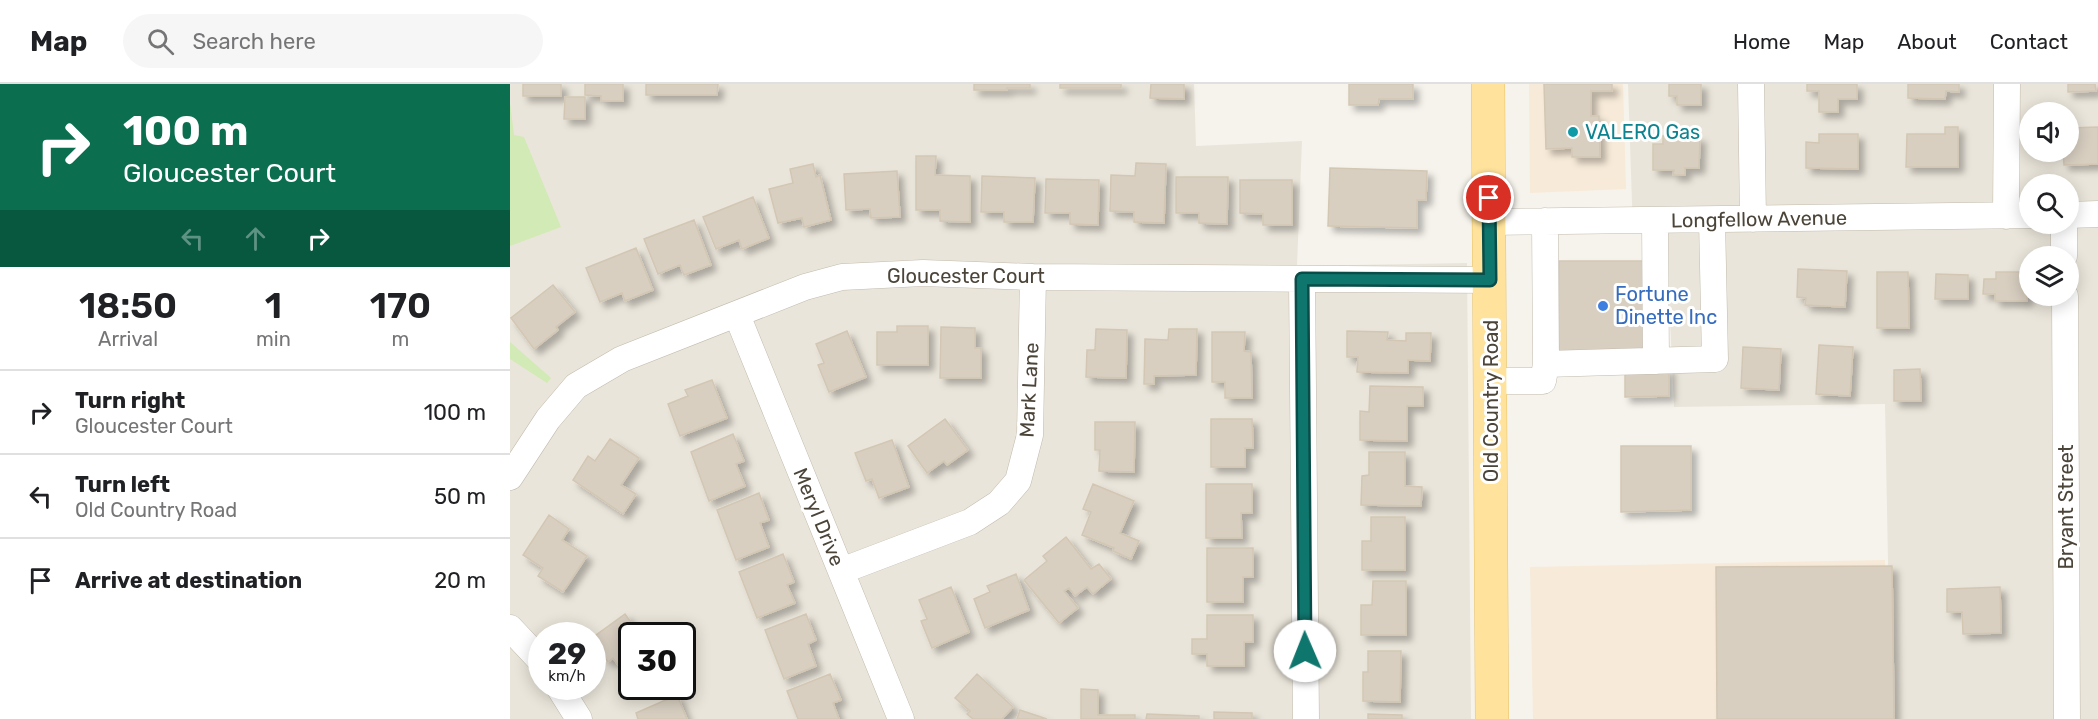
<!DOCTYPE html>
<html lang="en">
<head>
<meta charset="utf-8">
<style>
	body { margin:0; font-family:Rubik,sans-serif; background:#f6f6f6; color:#202124; height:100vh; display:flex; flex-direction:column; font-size:22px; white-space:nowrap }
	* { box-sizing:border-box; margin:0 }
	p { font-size:20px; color:#757577 }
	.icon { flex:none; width:33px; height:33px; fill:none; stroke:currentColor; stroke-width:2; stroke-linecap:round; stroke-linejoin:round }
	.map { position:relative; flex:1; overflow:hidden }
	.panel { display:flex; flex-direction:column; background:#fff; width:510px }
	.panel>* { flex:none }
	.top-card { background:#0b6e4f; color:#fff; overflow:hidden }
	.tools { position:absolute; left:1509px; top:18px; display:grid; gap:12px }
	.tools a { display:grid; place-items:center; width:60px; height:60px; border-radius:50%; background:#fff; box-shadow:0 3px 15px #0003; font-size:30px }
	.speed { position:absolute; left:18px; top:538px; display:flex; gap:12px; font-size:30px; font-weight:700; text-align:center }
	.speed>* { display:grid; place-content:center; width:78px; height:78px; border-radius:50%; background:#fff; box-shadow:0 3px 15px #0003; line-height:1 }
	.speed small { font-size:15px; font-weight:400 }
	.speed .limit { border:3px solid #111; border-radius:9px; background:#fff; color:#111 }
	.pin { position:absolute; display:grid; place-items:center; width:51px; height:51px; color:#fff; margin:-26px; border:3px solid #fff; border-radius:50%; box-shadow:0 2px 6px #0007 }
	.me { position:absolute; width:66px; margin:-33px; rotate:359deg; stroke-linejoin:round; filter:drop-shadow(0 0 4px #0008) }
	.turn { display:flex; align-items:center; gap:21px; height:126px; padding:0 24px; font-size:27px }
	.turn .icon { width:78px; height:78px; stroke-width:2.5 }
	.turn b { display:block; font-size:42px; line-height:51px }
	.lanes { display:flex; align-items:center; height:57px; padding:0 24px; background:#0003; justify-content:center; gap:30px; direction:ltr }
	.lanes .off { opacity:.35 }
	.eta { display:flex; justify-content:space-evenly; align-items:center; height:102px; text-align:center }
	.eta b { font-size:36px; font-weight:600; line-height:42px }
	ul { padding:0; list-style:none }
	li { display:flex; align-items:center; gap:18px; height:84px; padding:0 24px; border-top:2px solid #e0e0e0 }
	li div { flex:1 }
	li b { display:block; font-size:22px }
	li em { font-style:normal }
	header { display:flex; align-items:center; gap:36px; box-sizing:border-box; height:84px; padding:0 30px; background:#fff; border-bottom:2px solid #e0e0e0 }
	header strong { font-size:28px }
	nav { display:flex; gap:33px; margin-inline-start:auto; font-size:21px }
	.search { width:420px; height:54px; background:#f6f6f6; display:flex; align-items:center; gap:15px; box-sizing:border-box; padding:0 21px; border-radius:33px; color:#757577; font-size:22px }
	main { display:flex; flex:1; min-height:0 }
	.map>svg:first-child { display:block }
	.residential { fill:#eae5da; fill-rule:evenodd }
	.commercial { fill:#f7ead8 }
	.green { fill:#d2eab5 }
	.building { fill:#d8cfc1; stroke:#d3c7b4; stroke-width:1.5; filter:url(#shadow) }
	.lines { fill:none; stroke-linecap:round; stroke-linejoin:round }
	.minor-casing { stroke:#c2bbae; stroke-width:27 }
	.major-casing { stroke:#e6c16a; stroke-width:34 }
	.minor { stroke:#fff; stroke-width:26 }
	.major { stroke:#ffe39c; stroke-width:33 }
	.route-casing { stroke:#0a4d48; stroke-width:15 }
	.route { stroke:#0f766e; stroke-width:10 }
	.culture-dot { fill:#0f9aa8; stroke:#fff; stroke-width:2 }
	.shop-dot { fill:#3f7fe0; stroke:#fff; stroke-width:2 }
	.labels { text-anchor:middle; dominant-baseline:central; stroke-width:6; stroke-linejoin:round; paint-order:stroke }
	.culture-label { font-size:20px; fill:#0d838f; stroke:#fff; text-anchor:start }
	.street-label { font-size:20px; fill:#4b4439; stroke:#fff }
	.shop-label { font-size:20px; fill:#366cbe; stroke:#fff; text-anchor:start }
</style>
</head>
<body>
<header>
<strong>Map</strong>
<div class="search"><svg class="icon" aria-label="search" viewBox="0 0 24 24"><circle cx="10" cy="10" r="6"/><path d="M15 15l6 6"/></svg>Search here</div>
<nav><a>Home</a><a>Map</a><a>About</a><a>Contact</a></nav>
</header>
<main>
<section class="panel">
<div class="top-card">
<div class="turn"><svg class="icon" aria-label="right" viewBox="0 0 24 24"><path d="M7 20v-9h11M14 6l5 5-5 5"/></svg><div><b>100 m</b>Gloucester Court</div></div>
<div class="lanes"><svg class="icon off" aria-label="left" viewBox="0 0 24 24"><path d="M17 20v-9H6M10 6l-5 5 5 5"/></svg><svg class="icon off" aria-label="ahead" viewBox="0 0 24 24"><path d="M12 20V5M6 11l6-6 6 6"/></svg><svg class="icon" aria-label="right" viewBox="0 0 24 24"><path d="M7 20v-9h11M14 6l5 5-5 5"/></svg></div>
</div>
<div class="eta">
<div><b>18:50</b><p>Arrival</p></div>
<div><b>1</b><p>min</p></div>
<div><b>170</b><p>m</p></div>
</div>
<ul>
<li><svg class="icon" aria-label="right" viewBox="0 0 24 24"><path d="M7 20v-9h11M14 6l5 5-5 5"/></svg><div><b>Turn right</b><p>Gloucester Court</p></div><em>100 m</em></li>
<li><svg class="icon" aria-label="left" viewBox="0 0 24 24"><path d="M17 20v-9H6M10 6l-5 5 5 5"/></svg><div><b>Turn left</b><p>Old Country Road</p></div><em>50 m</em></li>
<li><svg class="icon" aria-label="arrive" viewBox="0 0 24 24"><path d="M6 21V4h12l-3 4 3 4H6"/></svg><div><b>Arrive at destination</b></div><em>20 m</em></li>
</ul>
</section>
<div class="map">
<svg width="1588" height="635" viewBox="0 0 1588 635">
	<defs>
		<filter id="shadow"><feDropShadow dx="5.5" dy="5.5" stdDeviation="3" flood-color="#0004"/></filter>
	</defs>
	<rect width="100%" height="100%" fill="#f6f3ec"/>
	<path class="residential" d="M0 0H684L686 62 792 57 787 182 957 179 961 635H0ZM32 552H82V603H32ZM122 552H172V603H122Z
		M1118 0H1588V635H1381L1375 320 1164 323 1156 147 1123 149ZM1520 28H1558V68H1520ZM1520 100H1558V140H1520ZM1520 172H1558V212H1520Z"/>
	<path class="commercial" d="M1019 0H1113L1116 105 1020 109Z
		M1375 476 1376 635H1023L1020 483Z"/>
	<path class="green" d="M0 18 4 51 14 53 51 143 0 162Z
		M0 258 41 294 37 299 0 275Z"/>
	<path class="building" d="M13 0H51V12H13Z
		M75 0H113V17H91V12L75 11Z
		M136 0H208L207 11H136Z
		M464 0H520V4H497V6H464Z
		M550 0H611V4H550Z
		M641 0H674V15L640 14Z
		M839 0H903V15H869L868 21H839Z
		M1034 0H1102V7H1081V32H1089L1090 73H1062V64L1036 65Z
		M1159 0H1191V21H1167V12H1159Z
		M1297 0H1347V15H1328V28H1309V7H1297Z
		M1398 0H1449V8L1436 7 1435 15 1398 14Z
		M1558 0H1585L1586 7 1558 8Z
		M55 13H75V35H54Z
		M1435 43H1448V83H1396L1397 50H1435Z
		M1588 43V80L1554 81 1553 68H1558V44Z
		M1309 50H1348V85L1296 84V58L1309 59Z
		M1153 52 1190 53 1189 84H1175V91H1163L1164 86H1143V60H1153Z
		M406 72H426L425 91 460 92V138L430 137V126H406Z
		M626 79 656 80 654 139 624 138V128L600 127 601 91 625 92Z
		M303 80 306 93 310 91 321 136 294 143 292 134 268 139 259 105 283 99 280 85Z
		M820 84 917 87 916 116H907V144L818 142Z
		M387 87 390 133 361 134 360 125 336 126 334 90Z
		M472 92 525 94 523 138H494V128H471Z
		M666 93H718L717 140 689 139V129H666Z
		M536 95 589 96 588 141 560 140V129H535Z
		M730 96H782V141H753V130L730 129Z
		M243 113 259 154 232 165 229 156 206 165 193 133Z
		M184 136 201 181 174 191 170 181 148 190 134 155Z
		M126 164 143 206 115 217 112 209 90 218 76 184Z
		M1049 177H1136L1139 266 1048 267Z
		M1288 185 1337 187 1335 223 1295 221 1296 214 1287 213Z
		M1367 188H1398L1399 244H1367Z
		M1486 188H1517V217H1485V210H1473L1474 195H1486Z
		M1426 190 1458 191V215H1425Z
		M43 201 65 228 46 243 48 246 24 265 1 234Z
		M387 242H418V281H367V248H387Z
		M431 243 465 244V264H471V294H430Z
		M586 245 617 246 616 294 576 293 577 266H585Z
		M659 245H687L686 291 644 292V300H634L635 255 658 256Z
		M337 247 356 293 319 308 308 281 314 279 306 260Z
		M837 247 878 248 877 256 896 257V249H921L920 277 898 276V289L847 288 848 273H837Z
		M702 248H735L734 267 741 268 742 314H715V298H702Z
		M1309 261 1343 263 1340 312 1306 310Z
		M1233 263 1271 265 1269 306 1231 304Z
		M1159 284V312L1115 313V285Z
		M1410 285 1411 317H1384V286Z
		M202 296 217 334 170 352 158 320 178 312 175 306Z
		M860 302 913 303V322H897V357L850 356V327L859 328Z
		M435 335 458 366 437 381 434 377 417 389 398 362Z
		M701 335H742L743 364H735V383H701Z
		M585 338H625L624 388 589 387 590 366H585Z
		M223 350 234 377 226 380 235 402 199 417 181 368Z
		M100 355 129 374 111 401 126 410 113 430 63 396 78 372 85 377Z
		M382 356 399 403 369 414 362 395 356 397 345 369Z
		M1111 362H1181V426L1111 428Z
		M859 368H895V402L912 403 911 422 851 421 852 392 859 391Z
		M583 400 624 417 610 449 629 457 621 475 603 467 604 464 572 451 581 428 573 425Z
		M696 400H742V429H731L732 454H696Z
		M249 409 259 436 250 439 259 463 226 476 207 426Z
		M39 431 59 445 52 456 77 472 53 508 28 492 33 484 13 471Z
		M861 433H895V486H852V457H861Z
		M556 453 581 485 589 480 601 495 583 510 577 503 565 512 559 504 554 507 568 524 549 539 514 496 537 477 533 472Z
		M697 464H743V493H733V518H697Z
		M273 470 284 498 277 501 285 519 247 534 229 488Z
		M1382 482 1384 635H1207L1206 483Z
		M506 490 519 526 475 544 464 515 480 508 477 502Z
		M863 497H896V551H851V521H862Z
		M441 503 459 548 422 564 411 537 417 535 409 516Z
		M1490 503 1491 549 1453 550 1452 528H1437V505Z
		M115 530 131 552H122V596L120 597 103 574 98 578 82 556V554Z
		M296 530 306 556 298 560 306 582 274 595 255 546Z
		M697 531H743V558H734V582H697V570H682V555H697Z
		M858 567H891L890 618 853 617V588H858Z
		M320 590 331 616 323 619 329 635H288L277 607Z
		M467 590 503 623 492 635H463L457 630 460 627 445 614Z
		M571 605 588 606V631H625V635H571Z
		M167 611 177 635H128L126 629Z
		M510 626 537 635H507Z
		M704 628 742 629V635H704Z
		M637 630 689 632V635H636Z
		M858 630 892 631V635H858Z"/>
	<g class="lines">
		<defs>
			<path id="minor" d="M1241 0 1243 135
				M1558 131 1588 130
				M1496 132 1497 0
				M1145 136 1146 277
				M1035 137 1036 280
				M979 138 1520 131
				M1554 140V172
				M792 195 796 635
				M1555 212 1557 635
				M227 231 391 635
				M981 297H1033L1036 280 1205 275 1202 136
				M0 393 38 335 66 302 112 275 295 203 332 193 413 189 523 193 980 196
				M331 487 460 438 489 419 508 397 520 351 523 193
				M0 544 32 578
				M49 603 69 635"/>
			<path id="major" d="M978 0 982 635"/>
		</defs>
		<use href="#minor" class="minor-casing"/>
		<use href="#major" class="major-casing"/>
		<use href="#minor" class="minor"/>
		<use href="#major" class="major"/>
	</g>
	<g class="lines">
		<defs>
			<path id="route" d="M795 567 792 195 980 196 979 114"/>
		</defs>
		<use href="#route" class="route-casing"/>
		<use href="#route" class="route"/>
	</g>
	<circle class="culture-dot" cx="1063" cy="48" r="6"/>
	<circle class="shop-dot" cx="1093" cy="222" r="6"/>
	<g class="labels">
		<g class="culture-label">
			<text x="1075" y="48">VALERO Gas</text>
		</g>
		<g class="street-label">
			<text transform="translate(1249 135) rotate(-1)">Longfellow Avenue</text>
			<text x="456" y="192">Gloucester Court</text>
			<text transform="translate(519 306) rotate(-87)">Mark Lane</text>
			<text transform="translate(981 317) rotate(-90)">Old Country Road</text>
			<text transform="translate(1556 423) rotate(-90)">Bryant Street</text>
			<text transform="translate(309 433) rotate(68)">Meryl Drive</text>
		</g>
		<g class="shop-label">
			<text x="1105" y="210">Fortune<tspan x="1105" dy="23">Dinette Inc</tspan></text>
		</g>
	</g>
</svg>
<div class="tools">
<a><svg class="icon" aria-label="sound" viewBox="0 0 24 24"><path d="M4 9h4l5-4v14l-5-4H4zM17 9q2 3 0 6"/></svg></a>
<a><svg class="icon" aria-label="search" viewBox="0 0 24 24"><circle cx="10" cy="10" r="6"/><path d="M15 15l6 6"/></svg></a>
<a><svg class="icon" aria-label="layers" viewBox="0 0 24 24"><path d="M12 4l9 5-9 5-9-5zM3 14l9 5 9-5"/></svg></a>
</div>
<div class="speed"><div>29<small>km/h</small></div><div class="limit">30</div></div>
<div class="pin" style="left:979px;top:114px;background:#d93025"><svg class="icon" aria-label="arrive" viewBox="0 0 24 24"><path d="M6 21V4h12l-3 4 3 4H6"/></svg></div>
<svg class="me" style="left:795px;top:567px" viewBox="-20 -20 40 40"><circle r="19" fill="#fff"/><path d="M0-13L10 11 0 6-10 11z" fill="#0f766e"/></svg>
</div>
</main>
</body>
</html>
